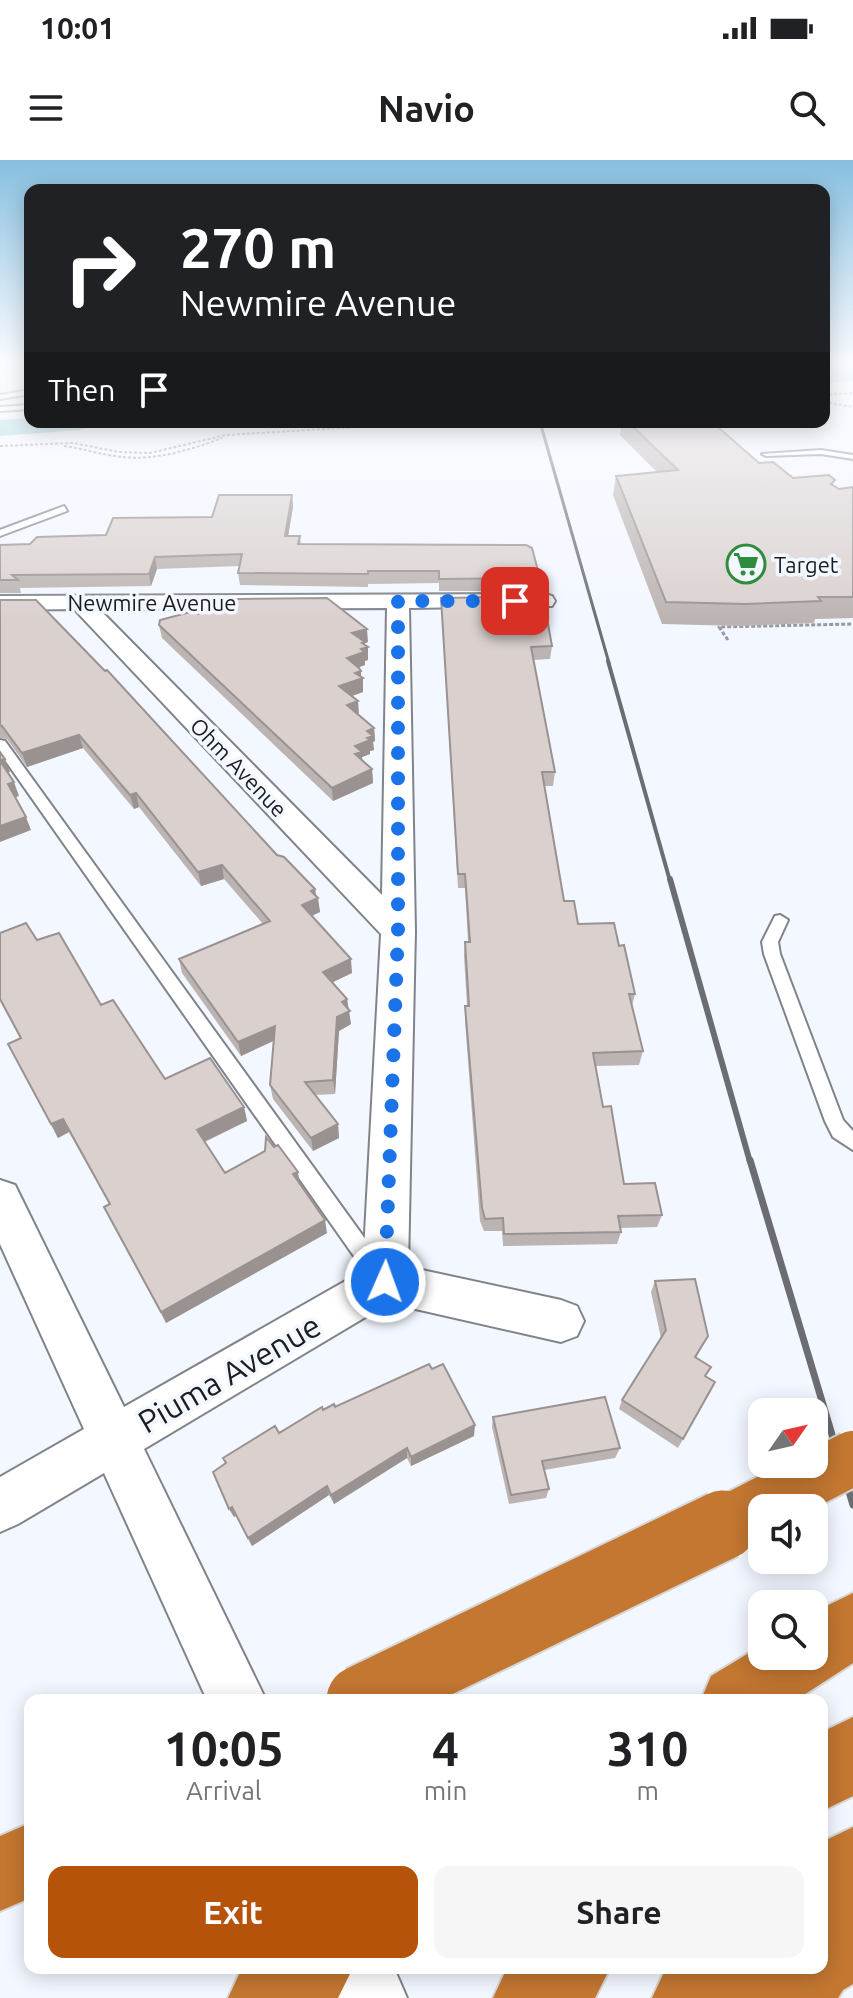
<!DOCTYPE html>
<html lang="en">
<head>
<meta charset="utf-8">
<style>
	body { margin:0; font-family:Ubuntu,sans-serif; background:#f6f6f6; color:#202124; height:100vh; display:flex; flex-direction:column; font-size:30px; white-space:nowrap }
	* { box-sizing:border-box; margin:0 }
	p { font-size:26px; color:#757577 }
	.icon { flex:none; width:44px; height:44px; fill:none; stroke:currentColor; stroke-width:2; stroke-linecap:round; stroke-linejoin:round }
	.map { position:relative; flex:1; overflow:hidden }
	.panel { position:absolute; left:24px; top:1534px; width:804px; height:280px; display:flex; flex-direction:column; background:#fff; border-radius:16px; box-shadow:0 4px 20px #0003 }
	.panel>* { flex:none }
	.hud { position:absolute; left:24px; top:24px; width:806px; height:244px; border-radius:16px; box-shadow:0 4px 20px #0003; background:#202124; color:#fff; overflow:hidden }
	.needle { width:52px; rotate:56deg }
	.controls { position:absolute; left:748px; top:1238px; display:grid; gap:16px }
	.controls a { display:grid; place-items:center; width:80px; height:80px; border-radius:16px; background:#fff; box-shadow:0 4px 20px #0003; font-size:40px }
	.pin { position:absolute; display:grid; place-items:center; width:68px; height:68px; color:#fff; margin:-34px; border-radius:16px; box-shadow:0 4px 12px #0006 }
	.me { position:absolute; width:88px; margin:-44px; rotate:2deg; stroke-linejoin:round; filter:drop-shadow(0 0 6px #0008) }
	.turn { display:flex; align-items:center; gap:28px; height:168px; padding:0 24px; font-size:36px }
	.turn .icon { width:104px; height:104px; stroke-width:2.5 }
	.turn b { display:block; font-size:56px; line-height:68px }
	.then { display:flex; align-items:center; height:76px; padding:0 24px; background:#0003; gap:16px; font-size:30px }
	.eta { display:flex; justify-content:space-evenly; align-items:center; height:136px; text-align:center }
	.eta b { font-size:48px; font-weight:700; line-height:56px }
	.button { display:flex; gap:16px; margin-top:auto; padding:16px 24px }
	.button a { flex:1; height:92px; border-radius:16px; background:#b45309; color:#fff; font-size:32px; font-weight:700; line-height:92px; text-align:center }
	.button a+a { background:#f6f6f6; color:#202124 }
	.status { display:flex; justify-content:space-between; align-items:center; height:56px; padding:0 40px; background:#fff; direction:ltr }
	.status svg { height:22px; fill:currentColor }
	header { display:flex; justify-content:space-between; align-items:center; height:104px; padding:0 24px; background:#fff; font-size:36px; font-weight:700 }
	.map>svg:first-child { display:block }
	.lines { fill:none; stroke-linecap:round; stroke-linejoin:round }
	.river { fill:#95cfd4; fill-rule:evenodd }
	.lane-casing { stroke:#80848a; stroke-width:4 }
	.street-casing { stroke:#80848a; stroke-width:4 }
	.highway-casing { stroke:#d6d6d6; stroke-width:4 }
	.path-far1 { stroke:#979aa0; stroke-width:2; stroke-dasharray:3 2; stroke-linecap:butt }
	.path { stroke:#979aa0; stroke-width:3; stroke-dasharray:4 2; stroke-linecap:butt }
	.lane { fill:#fff; fill-rule:evenodd }
	.street { fill:#fff; fill-rule:evenodd }
	.highway { fill:#c37731; fill-rule:evenodd }
	.rail-far3 { stroke:#6b6d72; stroke-width:3 }
	.rail-far2 { stroke:#6b6d72; stroke-width:4 }
	.rail-far1 { stroke:#6b6d72; stroke-width:6 }
	.rail { stroke:#6b6d72; stroke-width:7 }
	.highway-bridge-far1-casing { stroke:#d6d6d6; stroke-width:58; stroke-linecap:butt }
	.highway-bridge-casing { stroke:#d6d6d6; stroke-width:73; stroke-linecap:butt }
	.highway-bridge-far1 { stroke:#c37731; stroke-width:54 }
	.highway-bridge { stroke:#c37731; stroke-width:69 }
	.wall { fill:#bbb4b2 }
	.shaded-wall { fill:#999291 }
	.building { fill:#dad1cf; stroke:#999291; stroke-width:2 }
	.route { stroke:#1a73e8; stroke-width:14; stroke-dasharray:0 25.2 }
	.labels { text-anchor:middle; dominant-baseline:central; stroke-width:7; stroke-linejoin:round; paint-order:stroke }
	.far-poi-label { font-size:22px; fill:#1a1c1e; stroke:#f3f7ff; text-anchor:start }
	.far-street-label { font-size:22px; fill:#1a1c1e; stroke:#f3f7ff }
	.near-street-label { font-size:32px; fill:#1a1c1e; stroke:#f3f7ff }
</style>
</head>
<body>
<div class="status"><b>10:01</b><svg viewBox="0 0 49 12"><path d="M0 12V9h3v3zM5 12V6h3v6zM10 12V3h3v9zM15 12V0h3v12zM26 1h20v11H26zM47 4h2v5h-2z"/></svg></div>
<header><svg class="icon" aria-label="menu" viewBox="0 0 24 24"><path d="M4 6h16M4 12h16M4 18h16"/></svg>Navio<svg class="icon" aria-label="search" viewBox="0 0 24 24"><circle cx="10" cy="10" r="6"/><path d="M15 15l6 6"/></svg></header>
<div class="map">
<svg width="853" height="1838" viewBox="0 0 853 1838">
	<rect width="100%" height="100%" fill="#f3f7ff"/>
	<g class="lines">
		<path class="river" d="M853 207V221L824 223V209Z
			M30 258V262H93L89 267 80 270 0 276V260Z"/>
		<defs>
			<path id="lane" d="M30 230V234L0 239V235Z
				M30 245V249L0 251V247Z
				M821 290 853 295V299L821 294 766 296 762 294Z
				M64 346 67 351 0 376V370Z
				M0 580 5 581 384 1105 388 1112 384 1119 377 1121 370 1119 0 593Z
				M780 755 788 760 778 782 780 794 843 960 853 971V990L833 977 825 961 764 794 762 782 775 756Z"/>
			<path id="street" d="M544 434 552 436 555 441 552 446 409 448 415 771 408 1107 561 1140 577 1146 584 1161 577 1176 561 1182 389 1143 144 1289 266 1540H207L104 1313 18 1364 0 1372V1317L84 1269 0 1084V1020L15 1025 124 1247 363 1111 381 774 74 449 0 450V436ZM387 448 382 735 99 449Z
				M325 1808H394L407 1838H338Z"/>
			<path id="highway" d="M853 1433V1503L796 1540H701L711 1516 762 1485V1496H814V1452Z
				M853 1557V1636L822 1651V1572Z
				M30 1663V1738L0 1751V1676Z
				M853 1667V1824L843 1830 838 1838H652L666 1808H822V1682Z
				M242 1808H353L338 1838H228Z
				M507 1808H610L595 1838H493Z"/>
		</defs>
		<use href="#lane" class="lane-casing"/>
		<use href="#street" class="street-casing"/>
		<use href="#highway" class="highway-casing"/>
		<path class="path-far1" d="M824 235 853 233
			M824 242 853 247
			M0 286 73 283 119 292 150 293 226 275 439 262
			M64 286C81 288 98 294 115 296 151 302 188 291 222 278"/>
		<path class="path" d="M728 480 719 467 853 464"/>
		<use href="#lane" class="lane"/>
		<use href="#street" class="street"/>
		<use href="#highway" class="highway"/>
		<path class="rail-far3" d="M540 262 609 503"/>
		<path class="rail-far2" d="M608 501 670 721"/>
		<path class="rail-far1" d="M670 719 750 1002"/>
		<path class="rail" d="M750 1000 853 1345"/>
		<defs>
			<path id="highway-bridge-far1" d="M719 1367 853 1298"/>
			<path id="highway-bridge" d="M361 1540 723 1365"/>
		</defs>
		<use href="#highway-bridge-far1" class="highway-bridge-far1-casing"/>
		<use href="#highway-bridge" class="highway-bridge-casing"/>
		<use href="#highway-bridge-far1" class="highway-bridge-far1"/>
		<use href="#highway-bridge" class="highway-bridge"/>
	</g>
	<path class="wall" d="M622 262H712L759 303 793 318 833 325 839 329 853 327V458L815 459 814 463 740 466 662 464 613 335 616 316 657 312 620 275Z
		M292 335 293 347 288 376H300L301 384 540 418 539 431H439V423L368 424V427L240 425 238 413 240 406 157 409 151 426 20 428 21 433H0V385L30 384 106 375 212 357Z
		M441 438 552 486 550 499 533 500 555 612 553 626H544L564 741 578 764 619 786 635 834 632 846 643 891 639 905 596 906 603 947 624 1024 662 1055 657 1067 620 1068 621 1072 617 1084 503 1086 502 1071H484L480 1061 465 860V846H467L464 796 465 782H468L465 728H458Z
		M0 440 315 729 320 752 312 756 352 813 332 822 347 839 351 864 339 871 335 934 315 935 338 964 339 978 313 991 273 939 270 925 274 881 241 896 182 813 179 799 263 764 224 719 201 726 139 647 134 649 83 588 27 607 7 579 0 578Z
		M198 454 368 482 365 483V485L368 487V500L365 501V505L359 507 361 517 363 518V532L352 536 358 554 374 568 375 581 373 582 374 590 370 591V594L362 597V601L372 609 373 623 333 641 162 478 159 465Z
		M0 773 37 780 101 845 165 919 244 947 247 961 205 982 225 1013 300 1024 327 1073 166 1163 110 1060 104 1047 109 1044 69 972 58 978 15 897 20 878 0 841Z
		M655 1121 708 1176 696 1198 706 1217 715 1222 678 1288 619 1249 622 1240 661 1178 651 1132Z
		M335 1247 474 1276 411 1306 407 1298 334 1344 329 1335 252 1386 236 1356 234 1357 279 1273 323 1250Z
		M493 1257 620 1288 615 1298 544 1310 549 1329 546 1338 509 1344 492 1267Z"/>
	<path class="shaded-wall" d="M292 335 293 347 286 388 285 376Z
		M155 397 157 409 151 426 149 414Z
		M367 469 368 482 365 483V488L368 487V500L365 501V505L348 511 347 498 352 473Z
		M361 511V519L363 518V532L340 540 339 526 355 513Z
		M358 541 359 554 347 545Z
		M374 568 375 581 373 582 374 590 370 591V594L362 597 363 606 355 594V586L367 571Z
		M79 575 83 588 27 607 22 593Z
		M5 599 10 612 5 614 0 600Z
		M372 609 373 623 333 641 332 628Z
		M14 622 19 636 14 638 8 624Z
		M136 633 139 647 134 649 130 635Z
		M26 657 31 670 0 682V666Z
		M222 705 224 719 201 726 198 712Z
		M315 729 316 739 318 738 320 752 304 759 302 745 311 731Z
		M351 799 352 813 325 826 323 812Z
		M347 839 351 864 339 871 335 934 333 920 337 857 342 842Z
		M275 866 277 879 241 896 238 882Z
		M244 947 247 961 201 983 197 970Z
		M63 959 69 972 58 978 51 964Z
		M338 964 339 978 313 991 311 978Z
		M298 1012 300 1025 293 1014Z
		M325 1060 327 1073 166 1163 161 1152Z
		M475 1265 474 1276 411 1306V1297Z
		M407 1288V1298L334 1344 331 1335Z
		M327 1326 329 1335 252 1386 248 1378Z
		M232 1347 236 1356 234 1357 229 1349Z"/>
	<path class="building" d="M628 262H712L759 303 773 302 793 318 829 315 835 320 831 324 839 329 853 327V437H818L821 441 746 444 666 442 616 316 678 310Z
		M219 335H292L285 376H300L298 384 526 385 532 388 540 418 439 419V411H368V414L238 413 242 394 155 397 149 414 12 415 18 420H0V385L30 384 37 377 106 375 113 358 212 357Z
		M543 436 552 486 531 487 555 612H542L564 741H574L578 764 614 763 619 786 624 785 635 834H629L643 891 593 893 603 947 611 946 624 1024 655 1023 662 1055 618 1056 621 1072 504 1074 503 1058 485 1059 482 1048 465 846H469L465 782H470L465 714H458L441 438Z
		M327 438 367 469 352 473 365 482 362 483 368 487 361 489 364 492 347 498 359 508 361 511 355 513 363 518 339 526 358 541 347 545 374 568 367 571 373 576 367 578 370 580 355 586 362 592 355 594 372 609 332 628 159 465 160 460 194 451 198 454 230 445 231 440 238 439Z
		M0 440H36L105 511 107 510 277 695 284 697 315 729 311 731 318 738 302 745 351 799 323 812 347 839 342 842 350 851 337 857 333 920 305 922 338 964 311 978 270 925 275 866 238 882 179 799 270 761 222 705 198 712 136 633 130 635 79 575 22 593 2 566 0 565Z
		M0 592 5 599 0 600Z
		M0 601 14 622 8 624 26 657 0 666Z
		M26 763 37 780 59 773 101 845 113 840 165 919 210 898 244 947 197 970 225 1013 265 991 266 977 274 987 278 985 298 1012 293 1014 325 1060 161 1152 104 1047 110 1044 63 959 51 964 8 884 21 878 0 839V773Z
		M695 1119 708 1176 695 1197 711 1207 705 1216 715 1222 683 1279 622 1240 666 1170 655 1121Z
		M429 1204 432 1209 443 1204 475 1265 411 1297 407 1288 331 1335 327 1326 248 1378 232 1347 229 1349 213 1312 226 1303 223 1298 275 1266 279 1273 322 1247 323 1250 334 1244 335 1247Z
		M605 1237 620 1288 542 1301 549 1329 511 1335 493 1257Z"/>
	<linearGradient id="sky" x2="0" y2="1"><stop stop-color="#87bfe0"/><stop offset="0.44" stop-color="#fafbff"/><stop offset="1" stop-color="#fafbff" stop-opacity="0"/></linearGradient>
	<rect width="853" height="461" fill="url(#sky)"/>
	<g class="lines">
		<path class="route" d="M385 1122 398 771V441H515"/>
	</g>
	<defs>
		<symbol id="supermarket-ring" viewBox="-11 -11 22 22"><circle r="9.5" fill="#f3f7ff" stroke="#308c3d" stroke-width="1.5"/><path d="M-6-5.5h2.5l.6 2H6L4.5 2H-2.5L-4.4-4H-6ZM-1.5 3.2a1.3 1.3 0 1 0 .1 0ZM3 3.2a1.3 1.3 0 1 0 .1 0Z" fill="#308c3d"/></symbol>
	</defs>
	<g fill-rule="evenodd">
		<use href="#supermarket-ring" x="724" y="382" width="44" height="44"/>
	</g>
	<g class="labels">
		<g class="far-poi-label">
			<text x="774" y="404">Target</text>
		</g>
		<g class="far-street-label">
			<text x="152" y="442">Newmire Avenue</text>
			<text transform="translate(239 607) rotate(46)">Ohm Avenue</text>
		</g>
		<g class="near-street-label">
			<text transform="translate(229 1213) rotate(-30)">Piuma Avenue</text>
		</g>
	</g>
</svg>
<div class="controls">
<a><svg class="needle" viewBox="-14 -14 28 28"><path d="M0-13l5 13h-10z" fill="#e53935"/><path d="M0 13l5-13h-10z" fill="#757577"/></svg></a>
<a><svg class="icon" aria-label="sound" viewBox="0 0 24 24"><path d="M4 9h4l5-4v14l-5-4H4zM17 9q2 3 0 6"/></svg></a>
<a><svg class="icon" aria-label="search" viewBox="0 0 24 24"><circle cx="10" cy="10" r="6"/><path d="M15 15l6 6"/></svg></a>
</div>
<div class="pin" style="left:515px;top:441px;background:#d93025"><svg class="icon" aria-label="arrive" viewBox="0 0 24 24"><path d="M6 21V4h12l-3 4 3 4H6"/></svg></div>
<svg class="me" style="left:385px;top:1122px" viewBox="-20 -20 40 40"><circle r="17" fill="#1a73e8" stroke="#fff" stroke-width="3"/><path d="M0-11L8 9 0 5-8 9z" fill="#fff"/></svg>
<div class="hud">
<div class="turn"><svg class="icon" aria-label="right" viewBox="0 0 24 24"><path d="M7 20v-9h11M14 6l5 5-5 5"/></svg><div><b>270 m</b>Newmire Avenue</div></div>
<div class="then">Then<svg class="icon" aria-label="arrive" viewBox="0 0 24 24"><path d="M6 21V4h12l-3 4 3 4H6"/></svg></div>
</div>
<section class="panel">
<div class="eta">
<div><b>10:05</b><p>Arrival</p></div>
<div><b>4</b><p>min</p></div>
<div><b>310</b><p>m</p></div>
</div>
<div class="button"><a>Exit</a><a>Share</a></div>
</section>
</div>
</body>
</html>
